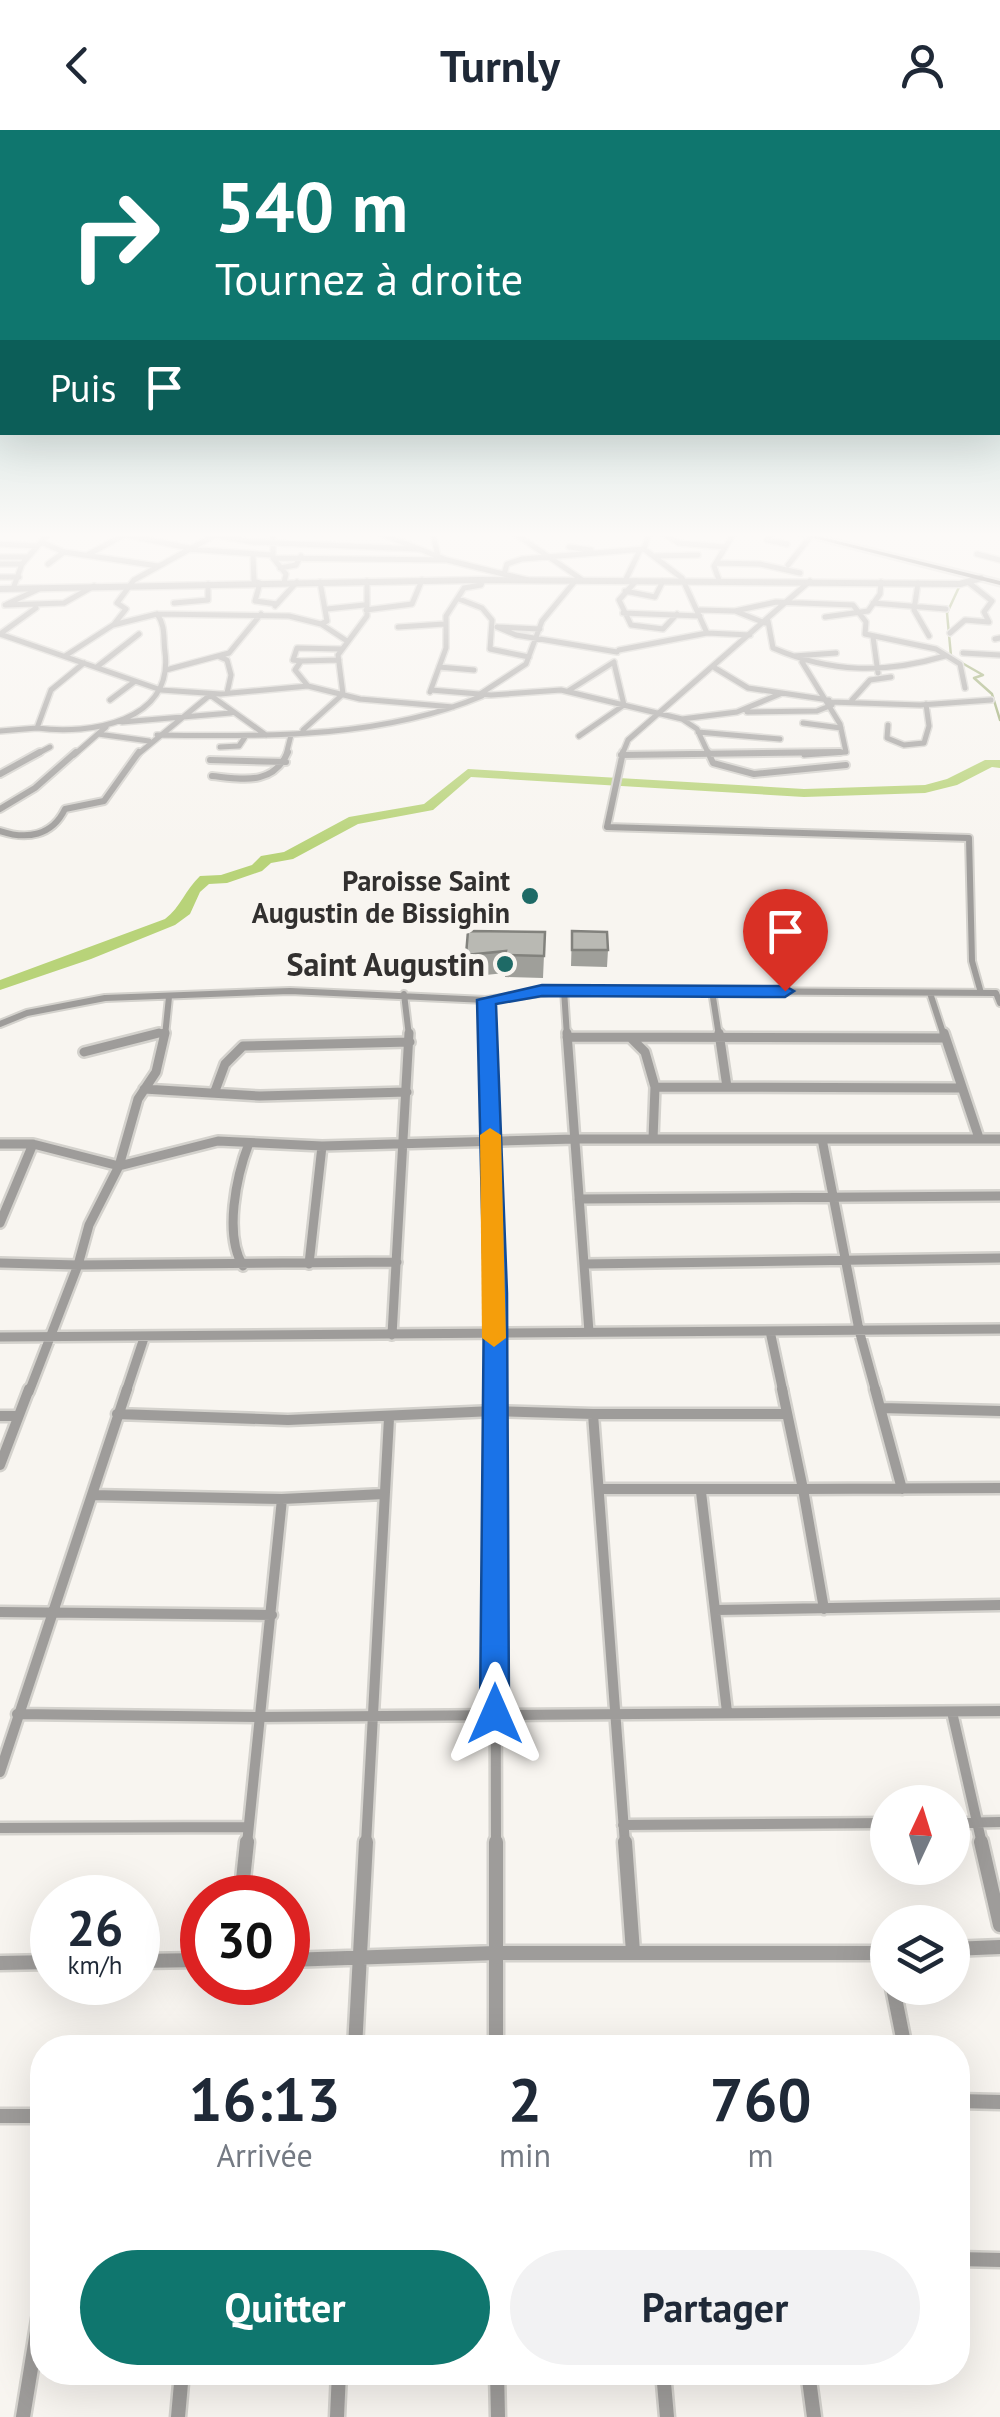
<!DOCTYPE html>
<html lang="fr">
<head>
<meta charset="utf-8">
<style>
	body { margin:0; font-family:"PT Sans",sans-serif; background:#f2f2f3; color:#1f2937; height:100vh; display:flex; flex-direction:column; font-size:38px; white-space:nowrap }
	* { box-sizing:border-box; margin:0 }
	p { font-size:32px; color:#747a83 }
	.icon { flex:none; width:55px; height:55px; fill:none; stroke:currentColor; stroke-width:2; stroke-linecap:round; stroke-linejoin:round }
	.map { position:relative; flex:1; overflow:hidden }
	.details { position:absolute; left:30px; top:1905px; width:940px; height:350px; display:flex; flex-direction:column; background:#fff; border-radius:40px; box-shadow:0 10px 40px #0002 }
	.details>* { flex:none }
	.guide { position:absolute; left:0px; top:0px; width:1000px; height:305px; box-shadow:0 10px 40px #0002; background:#0f766e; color:#fff; overflow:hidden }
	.needle { width:65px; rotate:4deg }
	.tools { position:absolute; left:870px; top:1655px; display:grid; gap:20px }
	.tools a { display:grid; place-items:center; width:100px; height:100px; border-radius:50%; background:#fff; box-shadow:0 10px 40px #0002; font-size:50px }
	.speed { position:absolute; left:30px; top:1745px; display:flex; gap:20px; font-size:50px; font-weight:700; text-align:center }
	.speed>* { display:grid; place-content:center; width:130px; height:130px; border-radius:50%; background:#fff; box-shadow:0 10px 40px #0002; line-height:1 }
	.speed small { font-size:25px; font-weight:400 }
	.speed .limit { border:15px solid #d22; background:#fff; color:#111 }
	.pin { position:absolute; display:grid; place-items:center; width:85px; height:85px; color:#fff; margin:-102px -42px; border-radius:50% 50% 50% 0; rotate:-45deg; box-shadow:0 0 10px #0007 }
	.pin .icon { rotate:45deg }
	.me { position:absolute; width:110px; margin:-55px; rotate:0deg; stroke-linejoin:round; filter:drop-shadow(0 0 8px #0008) }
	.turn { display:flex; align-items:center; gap:35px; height:210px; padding:0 50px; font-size:45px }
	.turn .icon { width:130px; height:130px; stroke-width:2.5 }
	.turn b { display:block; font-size:70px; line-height:85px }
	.then { display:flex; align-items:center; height:95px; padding:0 50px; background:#0003; gap:20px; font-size:38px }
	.eta { display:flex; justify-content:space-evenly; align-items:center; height:170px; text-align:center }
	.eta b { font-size:60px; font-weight:700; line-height:70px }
	.primary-button { display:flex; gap:20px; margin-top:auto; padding:20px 50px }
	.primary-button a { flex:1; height:115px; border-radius:60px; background:#0f766e; color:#fff; font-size:40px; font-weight:700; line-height:115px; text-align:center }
	.primary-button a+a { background:#f2f2f3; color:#1f2937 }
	header { display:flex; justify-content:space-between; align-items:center; height:130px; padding:0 50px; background:#fff; font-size:45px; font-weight:700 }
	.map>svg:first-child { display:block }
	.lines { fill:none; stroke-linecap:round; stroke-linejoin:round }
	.stream { stroke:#90a263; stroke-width:2.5 }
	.river { fill:#b8d379; fill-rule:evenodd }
	.minor-far4-casing { stroke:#d4d2cd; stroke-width:8 }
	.minor-far3-casing { stroke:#d4d2cd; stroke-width:10 }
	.minor-far2-casing { stroke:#d4d2cd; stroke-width:14 }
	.minor-far1-casing { stroke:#d4d2cd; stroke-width:15 }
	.minor-casing { stroke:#d4d2cd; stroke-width:19 }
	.tertiary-casing { stroke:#d4d2cd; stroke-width:9 }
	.primary-casing { stroke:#d4d2cd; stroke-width:5 }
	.minor-far4 { stroke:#9e9c9a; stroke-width:5 }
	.minor-far3 { stroke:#9e9c9a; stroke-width:6 }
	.minor-far2 { stroke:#9e9c9a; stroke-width:9 }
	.minor-far1 { stroke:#9e9c9a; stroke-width:10 }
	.minor { stroke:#9e9c9a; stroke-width:14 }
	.tertiary { stroke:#9e9c9a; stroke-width:6 }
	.primary { fill:#575351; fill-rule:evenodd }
	.wall { fill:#9f9f9a }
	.building { fill:#b9b9b3; stroke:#82827d; stroke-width:2.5 }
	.route { fill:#1a73e8; stroke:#114b97; stroke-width:2.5 }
	.slow { fill:#f59e0b }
	.poi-dot { fill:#1e6a66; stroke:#f8f5f0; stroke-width:4 }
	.labels { text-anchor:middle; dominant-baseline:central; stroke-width:10; stroke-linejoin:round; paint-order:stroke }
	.far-poi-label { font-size:28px; font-weight:bold; fill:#32302f; stroke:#f8f5f0; text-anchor:end }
	.poi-label { font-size:32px; font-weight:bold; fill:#32302f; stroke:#f8f5f0; text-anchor:end }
</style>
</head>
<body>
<header><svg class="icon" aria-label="back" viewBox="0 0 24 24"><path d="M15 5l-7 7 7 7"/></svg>Turnly<svg class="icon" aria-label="person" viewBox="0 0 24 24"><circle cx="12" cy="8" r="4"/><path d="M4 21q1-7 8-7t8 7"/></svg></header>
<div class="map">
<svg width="1000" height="2287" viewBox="0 0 1000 2287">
	<rect width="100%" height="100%" fill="#f8f5f0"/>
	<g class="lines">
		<path class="stream" d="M951 526 947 483 960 455
			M962 533 983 545 974 548 992 564 1000 590"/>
		<path class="river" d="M985 630H1000V638L992 637 957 655 925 663 804 667 471 647 433 680 358 694 293 729 271 733 262 741 227 753 209 754 200 762 190 784 175 795 91 829 0 860V850L165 789C181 777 185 760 200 746L221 745 252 735 261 726 284 722 349 687 424 674 468 639 804 659 925 655 947 649Z"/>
		<defs>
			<path id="minor-far4" d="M116 403 189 418
				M273 403V428L286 444 284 453
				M379 403 447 430 528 450
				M433 403 438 427
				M514 403 581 449
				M649 403 644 419 682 448 707 503
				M772 403 767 410 787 414
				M664 404 679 413 725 417
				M214 405 253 412 419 419
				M41 412 64 422 158 436
				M0 414 37 416
				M569 417 591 420
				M187 419 272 425
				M89 424 122 406
				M977 424 1000 430
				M253 425 254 451 260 453 255 471 277 474
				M655 426 698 425
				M0 427H27
				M273 428 447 430
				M716 433 760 434 800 443
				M0 434H22
				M48 434 64 422
				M788 435 811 406
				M280 438 296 435 301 426
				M505 441 507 434 522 429 644 419
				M0 447H19
				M719 450 714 436 734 403
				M625 451 640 420
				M636 451 619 470 631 495 663 499 677 484
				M320 452 327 491 321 494
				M918 453 914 480 929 506
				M13 459 22 434 49 403
				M625 461 655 467 663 451
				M459 469 482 478 492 490 490 519 529 527
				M174 473 208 470V454
				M873 473 946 479
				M7 474 41 458
				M5 475 64 473 94 456
				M275 476 297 452
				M327 479 364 475
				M366 480 412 474 422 450
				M700 480 735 481 765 493
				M735 481 776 472 853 475 866 492 865 504 936 519 960 534 965 558
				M623 483 700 486
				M825 487 868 481 880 464 881 452
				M768 491 773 518C831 543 884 544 945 526
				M115 493 126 479 117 473 134 450 217 404
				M398 497 444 494
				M497 497 516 505 617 522
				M497 497 540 499
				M950 503 965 490 989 492 984 482 992 471 968 452
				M0 504 161 560 220 564 308 556 360 569 453 577
				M0 504 36 478
				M873 507 878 543
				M995 509 1000 508
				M619 520 707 503 750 505
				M963 523 1000 525
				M65 526 113 495 157 484 289 486 321 494 347 511
				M794 526 836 523
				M220 527 227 530 231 545 227 563
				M301 531 293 530 297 518 341 519
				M802 532 840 594 846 622 804 625
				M84 533 51 560 37 598C90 605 174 592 165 522 163 508 166 496 157 484
				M98 536 139 504
				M439 537 474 540
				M715 538 748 558 829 570
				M166 540 229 523 261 484
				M308 556 295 540 301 531 339 530
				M431 560 491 565 561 560 682 589 697 599 709 625
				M568 561 614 532
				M430 562 446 518V486L464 458 481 455 483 450
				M480 564 526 534 542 491 576 450
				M210 565 266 605
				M110 570 134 552
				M852 570 870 550 891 547
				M830 572 920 575 991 570
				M747 582 817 581 832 575
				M682 589 737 582 780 564
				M122 592 231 583
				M803 593 841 598
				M888 595 887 608 904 615 924 613 929 596 926 574
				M303 600 343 564 338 525 367 486V451
				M0 601 37 598
				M698 602 780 609
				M98 604 149 611
				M157 605C266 606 380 609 482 566
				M579 606 624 575 614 533
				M220 617 239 616 245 607
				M35 625 50 617
				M74 625 106 597
				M137 625 210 565
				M286 625 291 605
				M622 625 628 610 810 451"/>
			<path id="minor-far3" d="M623 622 607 697 969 708 972 831 981 863
				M708 622 713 633 754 644 846 635
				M621 625 840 622
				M210 630 286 632
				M0 644 40 622
				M212 646C243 649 273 656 288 622
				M0 679 35 658 76 622
				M0 701C27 710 52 706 65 679L104 671 139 622
				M564 860 567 906
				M712 861 719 906
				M930 863 944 906
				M404 864 409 906
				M486 870 487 906
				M0 894 27 883 105 868 290 861 486 870 564 860 996 863 1000 873
				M149 906 163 902
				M165 906 169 867"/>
			<path id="minor-far2" d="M487 903 495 1262
				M567 903 589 1202
				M719 903 727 957
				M944 903 979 1008
				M567 907 945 908
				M631 908 645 922 655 957
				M84 922 159 903
				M144 959 260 966 407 962
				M215 961 225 934 243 916 410 912
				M653 1009 655 957 961 958
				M822 1009 859 1200 876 1262
				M0 1014H33L119 1036 218 1011 322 1016 575 1009H1000
				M579 1069 1000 1066
				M0 1093 33 1014
				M0 1133 78 1135 89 1095 119 1036 138 969 156 942 165 903
				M309 1134 322 1016
				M584 1134 1000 1128
				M243 1136C224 1105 236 1047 249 1013
				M770 1201 783 1262
				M392 1205 409 903
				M0 1207 1000 1199
				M29 1262 78 1135 397 1132
				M126 1262 144 1208"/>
			<path id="minor-far1" d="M495 1259 496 1714
				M875 1259 902 1359
				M881 1278 1000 1281
				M117 1284 288 1290 494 1281 593 1284 625 1714
				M593 1284H785
				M0 1286H18
				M0 1335 29 1259
				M602 1359H803L782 1259
				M701 1362 727 1582
				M92 1365 282 1369 384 1364
				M824 1479 803 1359 1000 1358
				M716 1480 1000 1475
				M0 1482 272 1485
				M952 1582 982 1714
				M17 1584 260 1587 1000 1581
				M0 1642 127 1259
				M952 1693 1000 1692
				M623 1695 888 1693
				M0 1698 248 1697
				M247 1714 282 1369
				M366 1714 389 1288"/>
			<path id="minor" d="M496 1712V1918
				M625 1712 633 1822
				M981 1712 1000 1795
				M241 1768 247 1712
				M952 1819 1000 1817
				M288 1830 496 1823H888
				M138 1831 202 1830
				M0 1833 52 1832
				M893 1858 905 1918
				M355 1918 366 1712
				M958 1971 1000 1972
				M0 1986H42
				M958 2129 1000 2130
				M497 2242 498 2287
				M663 2242 667 2287
				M808 2242 814 2287
				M23 2287 42 2171
				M178 2287 182 2242
				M337 2287 339 2242"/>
			<path id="tertiary" d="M0 459 478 450 960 454 981 448"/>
			<path id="primary" d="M794 403H805L1000 451V455Z"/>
		</defs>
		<use href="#minor-far4" class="minor-far4-casing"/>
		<use href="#minor-far3" class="minor-far3-casing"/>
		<use href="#minor-far2" class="minor-far2-casing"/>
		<use href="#minor-far1" class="minor-far1-casing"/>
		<use href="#minor" class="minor-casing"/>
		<use href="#tertiary" class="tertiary-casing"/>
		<use href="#primary" class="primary-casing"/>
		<use href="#minor-far4" class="minor-far4"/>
		<use href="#minor-far3" class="minor-far3"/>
		<use href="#minor-far2" class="minor-far2"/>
		<use href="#minor-far1" class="minor-far1"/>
		<use href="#minor" class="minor"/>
		<use href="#tertiary" class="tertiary"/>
		<use href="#primary" class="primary"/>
	</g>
	<path class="wall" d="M572 801 608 820 607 837 571 836Z
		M545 802 543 848 505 847V843L466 847V825Z"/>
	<path class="building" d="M468 801 545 802 544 826 505 825 506 821 466 825Z
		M572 801 607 802 608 820H572Z"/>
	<linearGradient id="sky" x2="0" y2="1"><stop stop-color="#95c0bc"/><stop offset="0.56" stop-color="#fcfaf8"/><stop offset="1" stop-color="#fcfaf8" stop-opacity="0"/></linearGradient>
	<rect width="1000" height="723" fill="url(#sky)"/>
	<path class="route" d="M542 855 785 856 794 861 785 867 542 866 496 874 507 1163 509 1584 505 1594 495 1598 484 1594 480 1584 484 1163 477 870Z"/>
	<path class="slow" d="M490 998 501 1005 506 1208 494 1217 482 1208 480 1005Z"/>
	<g class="poi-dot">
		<circle cx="530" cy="766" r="10"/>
		<circle cx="505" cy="834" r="10"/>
	</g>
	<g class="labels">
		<g class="far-poi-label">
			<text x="510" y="750">Paroisse Saint<tspan x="510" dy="32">Augustin de Bissighin</tspan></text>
		</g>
		<g class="poi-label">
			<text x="485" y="834">Saint Augustin</text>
		</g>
	</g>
</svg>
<div class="tools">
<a><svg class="needle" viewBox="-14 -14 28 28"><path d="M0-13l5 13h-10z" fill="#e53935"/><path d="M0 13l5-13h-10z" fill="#747a83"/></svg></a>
<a><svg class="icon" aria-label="layers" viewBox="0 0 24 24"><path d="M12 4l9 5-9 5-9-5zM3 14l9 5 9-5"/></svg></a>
</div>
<div class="speed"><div>26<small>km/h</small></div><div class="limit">30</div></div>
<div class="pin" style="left:785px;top:861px;background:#d93025"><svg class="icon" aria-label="arrive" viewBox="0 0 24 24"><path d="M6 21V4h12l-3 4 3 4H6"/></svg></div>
<svg class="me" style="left:495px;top:1584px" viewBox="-20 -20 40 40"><path d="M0-17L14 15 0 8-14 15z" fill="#1a73e8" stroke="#fff" stroke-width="4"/></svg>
<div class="guide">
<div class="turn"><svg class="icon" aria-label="right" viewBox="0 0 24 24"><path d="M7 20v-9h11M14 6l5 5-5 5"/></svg><div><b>540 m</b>Tournez à droite</div></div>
<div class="then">Puis<svg class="icon" aria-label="arrive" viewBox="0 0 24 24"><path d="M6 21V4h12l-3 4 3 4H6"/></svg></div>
</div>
<section class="details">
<div class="eta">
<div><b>16:13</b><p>Arrivée</p></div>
<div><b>2</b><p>min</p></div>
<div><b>760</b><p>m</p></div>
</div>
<div class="primary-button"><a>Quitter</a><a>Partager</a></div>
</section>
</div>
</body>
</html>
